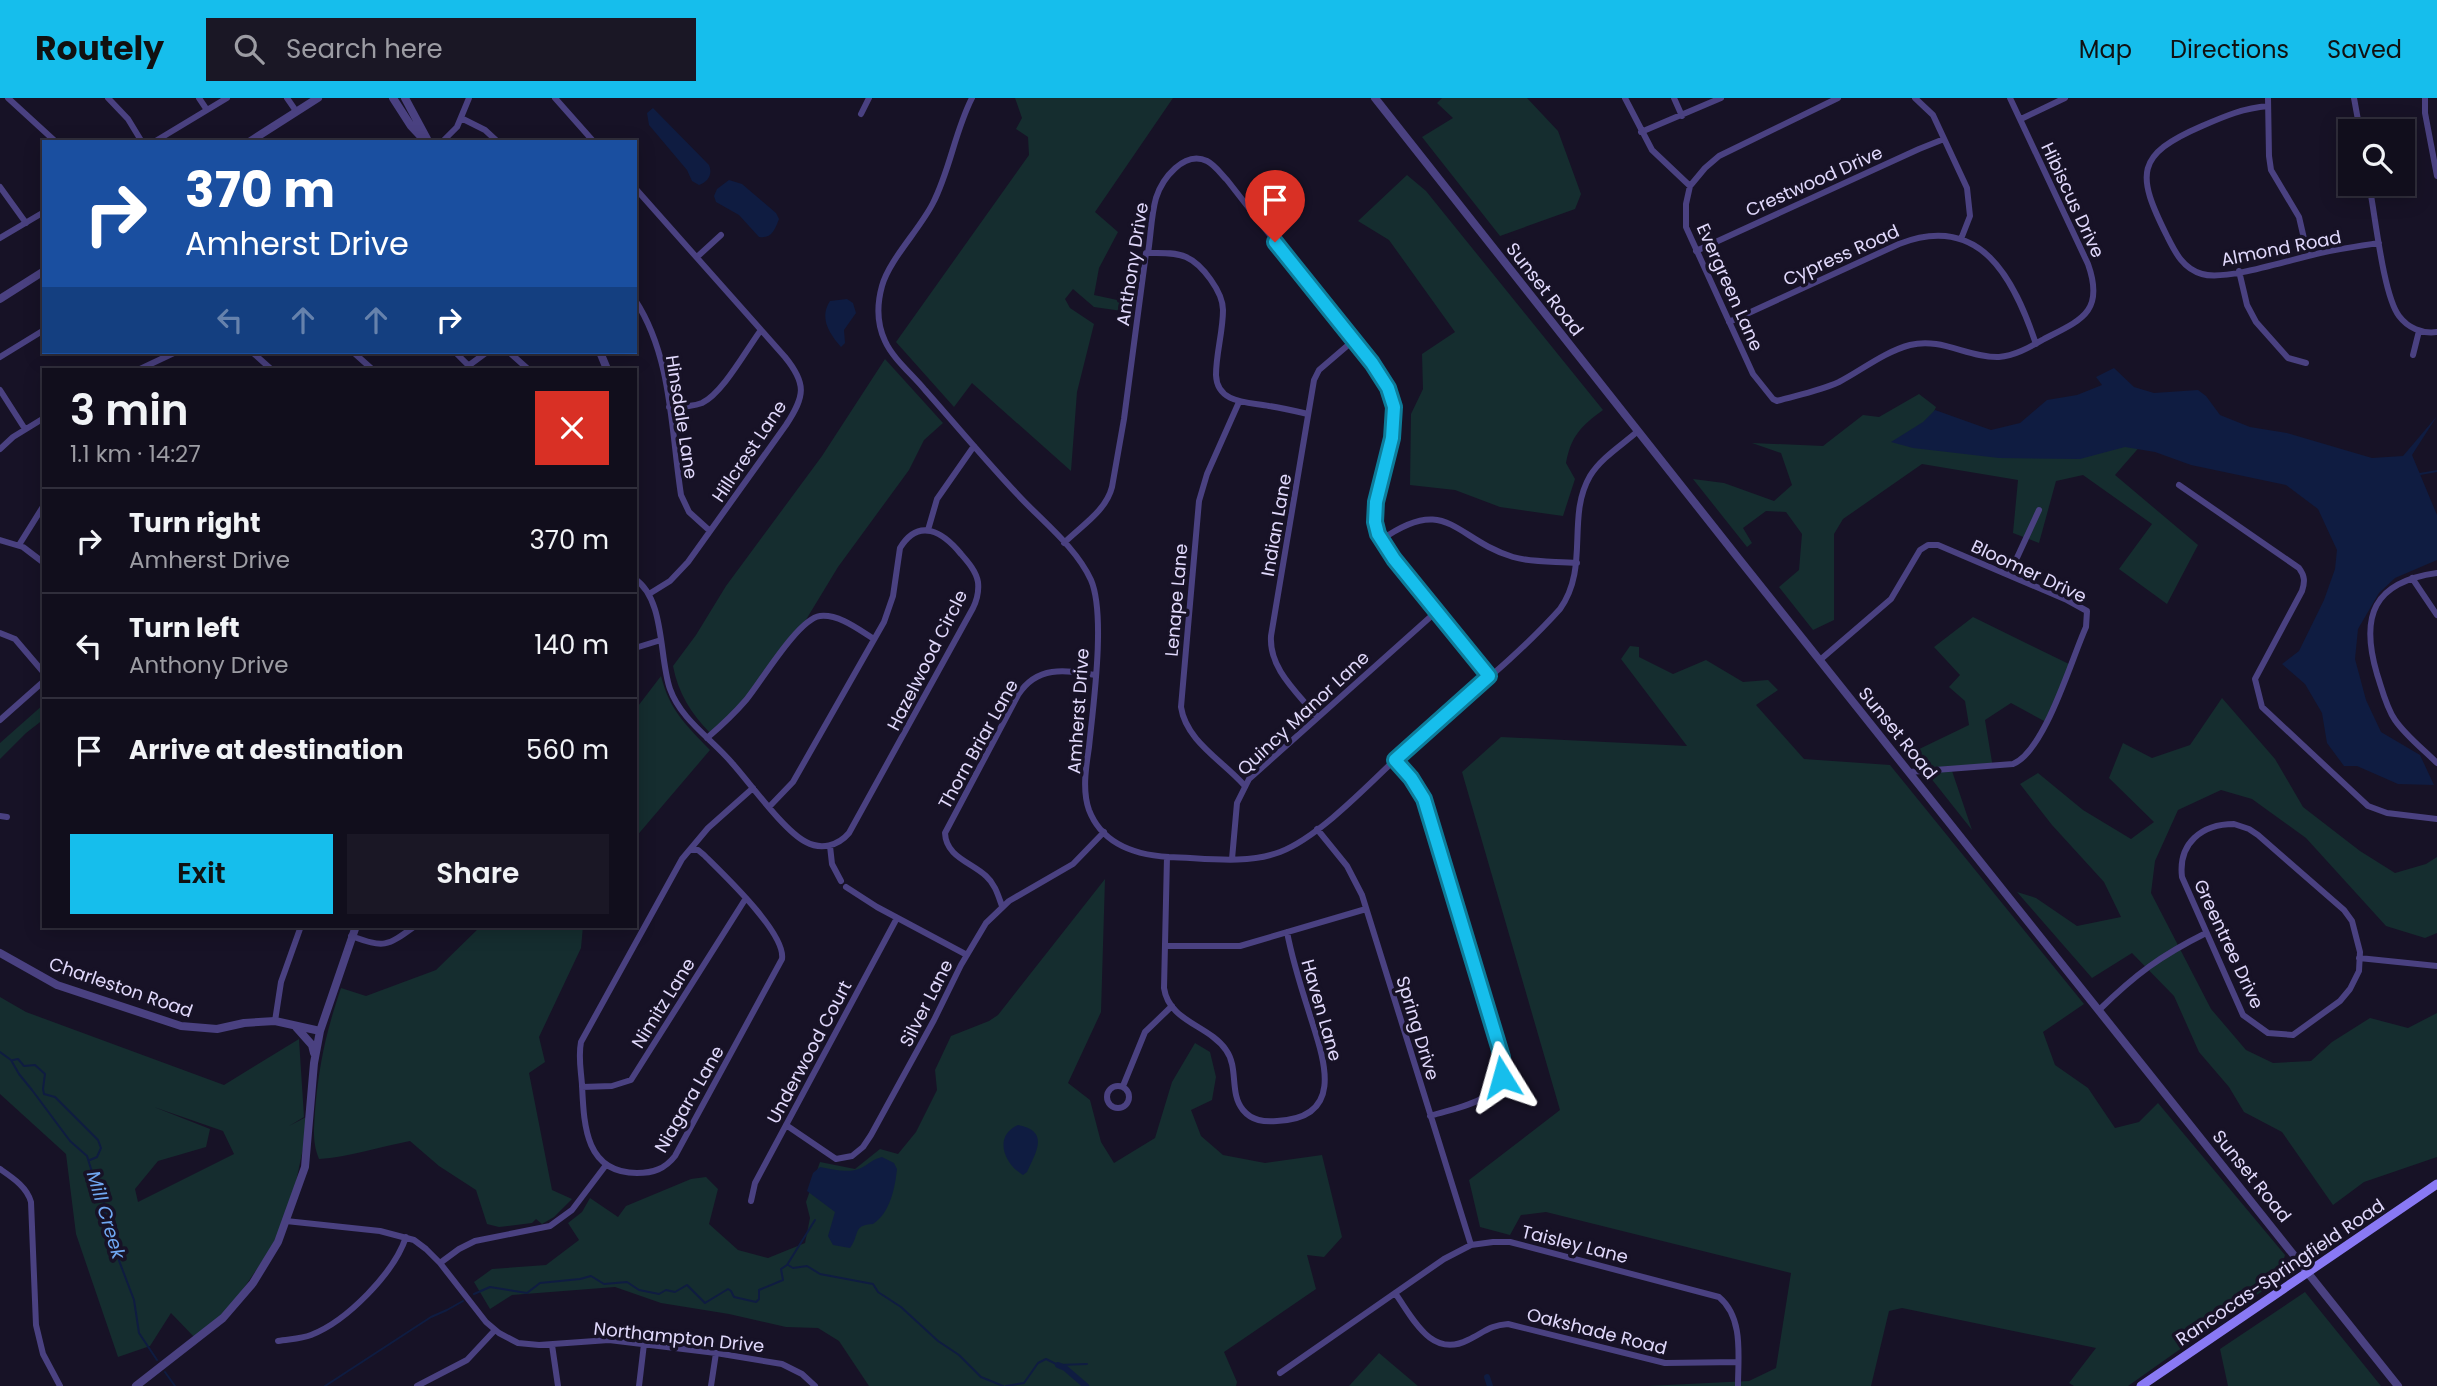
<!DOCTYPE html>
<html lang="en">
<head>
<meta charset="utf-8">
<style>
	body { margin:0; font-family:Poppins,sans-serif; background:#1a1725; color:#f1f3f6; height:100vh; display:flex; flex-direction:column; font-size:26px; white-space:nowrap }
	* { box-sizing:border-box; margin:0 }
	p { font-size:23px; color:#9c9ca3 }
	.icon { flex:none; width:38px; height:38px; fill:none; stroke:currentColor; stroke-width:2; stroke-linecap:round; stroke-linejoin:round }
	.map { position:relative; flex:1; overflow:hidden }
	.sheet { position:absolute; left:42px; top:270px; width:595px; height:560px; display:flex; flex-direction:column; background:#110e1c; border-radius:0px; box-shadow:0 4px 18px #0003,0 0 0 2px #302e3b }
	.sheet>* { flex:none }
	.hud { position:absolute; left:42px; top:42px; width:595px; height:214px; border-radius:0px; box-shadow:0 4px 18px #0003,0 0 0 2px #302e3b; background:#1a4fa0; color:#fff; overflow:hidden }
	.controls { position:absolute; left:2338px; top:21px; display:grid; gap:14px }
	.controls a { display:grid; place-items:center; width:77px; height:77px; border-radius:0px; background:#110e1c; box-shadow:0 4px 18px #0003,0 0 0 2px #302e3b; font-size:35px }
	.pin { position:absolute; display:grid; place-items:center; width:60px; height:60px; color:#fff; margin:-72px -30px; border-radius:50% 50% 50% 0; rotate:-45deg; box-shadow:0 0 7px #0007 }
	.pin .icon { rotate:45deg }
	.me { position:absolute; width:77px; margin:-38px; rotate:352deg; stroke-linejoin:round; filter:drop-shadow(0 0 5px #0008) }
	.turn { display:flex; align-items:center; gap:24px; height:147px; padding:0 28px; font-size:32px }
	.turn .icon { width:91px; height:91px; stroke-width:2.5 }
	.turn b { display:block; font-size:49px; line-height:60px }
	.lanes { display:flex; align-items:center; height:66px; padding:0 28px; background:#0003; justify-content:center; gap:35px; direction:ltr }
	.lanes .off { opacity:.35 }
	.round { display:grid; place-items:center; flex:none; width:74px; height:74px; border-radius:0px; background:#1a1725 }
	.overview { display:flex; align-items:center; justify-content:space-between; height:119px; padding:0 28px }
	h1 { font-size:42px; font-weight:600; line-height:52px }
	.cta { display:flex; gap:14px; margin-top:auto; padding:14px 28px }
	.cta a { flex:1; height:80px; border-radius:0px; background:#16beec; color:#111; font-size:28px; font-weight:600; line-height:80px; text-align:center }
	.cta a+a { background:#1a1725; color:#f1f3f6 }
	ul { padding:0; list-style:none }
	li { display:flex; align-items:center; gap:21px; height:105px; padding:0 28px; border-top:2px solid #302e3b }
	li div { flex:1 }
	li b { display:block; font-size:26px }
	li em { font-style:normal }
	header { display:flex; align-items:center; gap:42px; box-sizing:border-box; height:98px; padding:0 35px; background:#16beec; color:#111 }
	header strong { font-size:33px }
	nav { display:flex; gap:38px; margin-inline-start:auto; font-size:24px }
	.search { width:490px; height:63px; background:#1a1725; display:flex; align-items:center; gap:18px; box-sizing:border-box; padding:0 24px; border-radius:0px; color:#9c9ca3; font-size:26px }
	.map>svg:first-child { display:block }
	.green { fill:#152d2f; fill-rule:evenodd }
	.water { fill:#0f1c41 }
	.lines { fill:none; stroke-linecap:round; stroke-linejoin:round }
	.stream { stroke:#0f1c41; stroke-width:2 }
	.canal { stroke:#0f1c41; stroke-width:6 }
	.minor { stroke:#4a4181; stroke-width:6 }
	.tertiary { stroke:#4a4181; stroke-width:8 }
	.secondary { stroke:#8979f4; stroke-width:9 }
	.route-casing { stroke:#0e7c99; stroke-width:18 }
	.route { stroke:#16beec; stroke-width:12 }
	.labels { text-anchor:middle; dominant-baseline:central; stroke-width:7; stroke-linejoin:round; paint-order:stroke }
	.street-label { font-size:18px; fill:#e1d9fc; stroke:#171226 }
	.water-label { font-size:19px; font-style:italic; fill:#70a8f3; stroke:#171226 }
</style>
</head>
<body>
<header>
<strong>Routely</strong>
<div class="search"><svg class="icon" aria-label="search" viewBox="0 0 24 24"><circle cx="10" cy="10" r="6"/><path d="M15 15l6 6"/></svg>Search here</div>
<nav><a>Map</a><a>Directions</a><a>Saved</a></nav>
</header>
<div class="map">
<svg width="2437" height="1288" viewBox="0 0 2437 1288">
	<rect width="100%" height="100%" fill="#171226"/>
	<path class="green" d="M1015 0H1173L1095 114 1118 134 1099 170 1094 197 1131 205 1129 214 1094 209 1073 191 1065 201 1070 210 1094 226 1077 294 1071 373 972 285 954 309 896 244 1029 57 1028 39 1016 31 1022 20Z
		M1442 0H1527L1558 33 1581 96 1575 111 1500 138 1422 39 1453 20 1437 5Z
		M1407 77 1426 93 1603 312C1581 328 1571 338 1566 365L1575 381 1563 418 1500 409 1455 392 1410 387 1411 316 1423 291 1422 256 1455 234 1389 142 1358 123Z
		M885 261 943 325 924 342 909 372 838 469 801 530 753 593 710 635C691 615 678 595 673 568L696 537 726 488 822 358Z
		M1919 296 1936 309 1921 343 2142 346 2115 377 2198 447 2167 506 2119 471 2152 426 2083 377 2056 383 2039 445 2013 435 2018 382 1922 366 1843 421 1834 436V522L1813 532 1779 489 1799 472 1802 436 1786 414 1766 413 1743 430 1752 445 1747 449 1693 381 1724 385 1774 403 1792 387 1781 355 1752 345 1823 348 1863 317 1879 319Z
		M1973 519 2071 567 2046 624 2011 605 1985 622 1993 670H1951L1972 732 1911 655 1969 627 1965 603 1949 589 1960 577 1934 549Z
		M1630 548 1639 549V559L1673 576 1706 562 1743 584 1768 582 1778 592 1756 607 1804 661 1890 667 2084 906 2043 934 2055 967 2088 990 2115 1030 2139 1024 2158 1005 2285 1157 2278 1182 2128 1288H2074L2069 1285 2096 1250 1902 1210 1889 1213 1871 1288H1647L1749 1283 1776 1270 1791 1175 1546 1114 1521 1117 1510 1137 1480 1129 1469 1082 1560 1012 1462 674 1501 639 1687 648 1621 561Z
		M661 578C670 613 686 627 710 652L635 740V612Z
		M2222 600 2275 661 2303 709 2360 753 2395 775 2426 766 2437 759V835L2425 840 2386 828 2306 740 2252 701 2221 692 2178 712 2155 763 2151 795 2211 911 2246 952 2273 965 2311 963 2332 944 2370 920 2408 930 2437 915V1059L2364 1084 2333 1107 2282 1034 2244 1014 2229 989 2199 954 2174 898 2132 855 2092 880 2017 794 2036 800 2077 828 2121 819 2104 784 2052 727 2020 686 2038 675 2083 712 2131 741 2154 724 2109 680 2123 645 2152 660 2190 647Z
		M44 606V621L26 635 0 661V645Z
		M1105 781 1101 914 1068 985 1090 1002 1101 1044 1114 1065 1155 1040 1172 984 1195 945 1210 954 1216 979 1212 1002 1191 1012 1201 1038 1223 1057 1265 1065 1322 1057 1342 1139 1324 1159 1307 1157 1316 1191 1224 1254 1237 1284 1236 1288H869L839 1243 818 1230 786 1229 729 1216 661 1205 615 1189 512 1197 490 1211 474 1184 492 1171 546 1167 579 1142 568 1125 582 1114 590 1100 618 1119 626 1108 691 1081 706 1079 718 1091 709 1126 738 1152 768 1160 805 1145 810 1120 806 1104 820 1064 855 1071 880 1051 898 1056 916 1034 937 992 935 972 951 938 989 923 998 917Z
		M481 828H583L581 850 539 939 545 964 529 975 552 1092 572 1101 554 1119 542 1126 536 1121 532 1125 499 1129 487 1126 476 1092 439 1068 410 1043C379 1049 349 1059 319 1061 312 1044 314 1030 315 1013 319 966 326 934 341 890L366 898 436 872Z
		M0 899 26 914 224 987 299 941 304 1019 289 1028 310 1017 287 1127 224 1219 197 1242 171 1215 150 1248 118 1259 76 1136 66 1056 0 996ZM154 1009 223 1033 234 1056 138 1104 135 1091 158 1063 206 1049 210 1031Z
		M2305 1194 2381 1288H2228L2220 1251Z
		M1379 1255 1418 1288H1349Z"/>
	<path class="water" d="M653 10 709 67C713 76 708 84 699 87L692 83 687 72 649 27 647 15Z
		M729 82 742 86 776 115 779 121C775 131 772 141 759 139L739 117 716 104 714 98 717 91Z
		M847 201 853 205 856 215 844 232 845 245 841 249C829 235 819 220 830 203Z
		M2114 270 2134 289 2154 295 2198 292 2206 298 2220 317 2250 329 2287 335 2372 360 2403 358 2437 318 2412 357 2437 417V462L2395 480 2379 495 2358 531 2355 561 2366 602 2381 634 2420 657 2434 687 2398 686 2357 668H2344L2327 645 2322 615 2305 586 2282 566 2299 553 2324 502 2335 471 2337 452 2318 411 2286 387 2191 367 2155 354 2125 349 2080 361 1999 360 1913 350 1891 344 1923 324 1935 312 1991 332 2020 325 2047 302 2077 297 2102 287 2096 279Z
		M1018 1027C1050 1033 1036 1054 1027 1074L1023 1077C1004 1066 993 1038 1018 1027Z
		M882 1059 894 1065 897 1071C895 1090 890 1115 873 1126 852 1127 860 1137 850 1150L833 1147 828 1138 835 1114 807 1093 813 1075 820 1069C833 1071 848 1076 861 1070 869 1066 873 1061 882 1059Z"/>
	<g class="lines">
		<path class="stream" d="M2420 376 2437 373
			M0 954 11 962 19 976 32 992 70 1043 87 1058 96 1087 103 1097 107 1131 134 1202 139 1235 157 1262
			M13 962 18 961 24 968 35 967 45 976 43 991 44 996 55 999 98 1042 101 1050 97 1059 90 1062
			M788 1167 793 1170 807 1168 820 1176 873 1186 878 1194 901 1209 938 1243 959 1257 981 1279 1003 1288
			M474 1196 490 1189 527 1195 540 1185 580 1181 591 1178 604 1186 627 1184 639 1192 659 1196 666 1192 675 1194 687 1187 705 1205 728 1191 731 1193 734 1199 756 1204 759 1201V1192L783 1182 781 1171 787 1167 815 1122
			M165 1274 175 1288
			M325 1288 431 1219 447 1212 463 1203
			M1006 1288 1024 1285 1038 1265 1046 1261 1058 1267 1087 1266"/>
		<path class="canal" d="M1058 1267 1065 1270 1086 1288
			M1487 1279 1490 1288"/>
		<path class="minor" d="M8 0 56 44
			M108 0 128 21 142 44
			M199 0 207 12
			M287 0 296 13
			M555 0 594 44
			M972 0C955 33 950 72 933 105 920 131 889 162 882 188 877 206 877 226 885 243 893 261 913 277 925 292 956 327 986 363 1018 397 1042 423 1076 449 1091 482 1106 517 1093 609 1089 649 1086 669 1082 692 1089 712 1102 746 1135 757 1169 759 1205 760 1245 767 1280 754 1324 737 1379 675 1415 643 1464 600 1517 559 1560 511 1590 469 1566 419 1590 378 1601 360 1622 347 1638 333
			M1625 0 1652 52 1690 88
			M1674 0 1682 18
			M1838 0 1719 58 1705 70 1690 88 1686 106V129L1753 276 1773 301 1777 303C1798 297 1819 293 1839 284 1862 272 1884 254 1910 247 1942 239 1968 260 1999 259 2015 258 2030 249 2044 241 2081 222 2105 214 2088 166L2010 0
			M1915 0 1933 17 1967 90 1970 118 1961 141
			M2268 0 2269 58 2271 72 2299 119 2308 158
			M2354 0 2360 33
			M2425 0V15L2437 78
			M2268 8C2244 10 2225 18 2202 28 2135 57 2136 76 2167 138 2175 154 2183 171 2202 176 2226 183 2289 162 2316 156 2337 151 2359 148 2379 145
			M861 16 869 0
			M461 20 485 32 498 44
			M2021 21 2065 0
			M1641 34 1721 0
			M154 44 227 0
			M442 44 457 29 469 0
			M2369 86C2375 115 2383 197 2399 218 2408 230 2422 236 2437 234
			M0 89 26 125
			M635 90 785 259C807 286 805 298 786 327L688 464 670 483 649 496
			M0 140 44 114
			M1696 153 1919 51 1944 41
			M1148 155C1160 155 1175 154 1186 159 1202 166 1223 194 1223 212 1223 234 1216 255 1216 277 1217 306 1249 304 1269 308 1282 310 1295 313 1308 316
			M697 159 721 137
			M2239 173 2247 207 2256 224 2288 260 2306 265
			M635 202C672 258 671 332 681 397L689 414 710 433
			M1729 224 1899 146C1981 114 2014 181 2036 246
			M252 254 271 271
			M353 254 372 271
			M455 254 469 268
			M509 254 528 271
			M2413 257 2419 233
			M0 259 44 232
			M140 271 176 254
			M464 271 487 254
			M0 292 25 331
			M1239 304 1207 376 1199 403 1181 609C1186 643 1223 663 1244 687
			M669 309C680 309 692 309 702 305 723 295 746 252 761 232
			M0 351 13 339 44 320
			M2179 387 2299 470C2305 478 2305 484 2302 493L2255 581 2262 609 2368 708 2387 715 2437 721
			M928 432 937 401 974 348
			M0 442 23 449 44 465
			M1381 442C1448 395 1454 441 1513 459 1533 465 1556 463 1577 465
			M1064 445C1081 428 1106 413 1112 389L1124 321 1146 155H1148C1151 137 1151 118 1156 100 1162 81 1184 52 1207 63 1215 67 1221 76 1227 82L1386 286C1409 336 1373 376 1375 423 1376 450 1414 486 1431 507 1451 530 1469 555 1489 578
			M19 447 44 407
			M2437 475C2373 484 2360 518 2377 576 2382 591 2386 609 2395 622 2406 638 2423 651 2437 665
			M2009 477 2039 412
			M2412 480 2437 517
			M635 481C665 501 659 560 670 591 681 622 712 641 732 665 750 685 784 733 806 744 821 752 838 748 849 735L973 510C977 502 979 493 978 484 976 473 968 464 961 456 943 434 919 419 900 450L893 498 884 524 793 684 770 708
			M0 535 15 541 44 575
			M635 550 661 542
			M1820 562 1891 501 1920 452 1928 447H1938L2067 502 2087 513 2086 529C2071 562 2045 653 2013 666L1909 674
			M1317 619C1297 594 1269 571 1271 538L1314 282 1319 272 1354 242
			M0 622 44 583
			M707 640C721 628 734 616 746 602 761 584 798 521 820 518 839 516 858 531 874 541
			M1395 662 1411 680 1424 701 1503 969C1501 1005 1457 1009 1430 1018
			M0 718 7 719
			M2234 726 2249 731 2258 737 2344 812 2352 823 2360 854 2359 873 2350 891 2340 903 2293 937 2268 935 2243 917 2182 779C2178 745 2202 726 2234 726Z
			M1317 731 1347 768 1362 797 1471 1147
			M830 748 832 766 841 783
			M691 752H698L704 757C723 776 786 835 782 861L675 1058C665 1071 653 1075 637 1075 585 1075 584 1027 582 987 581 972 578 959 581 944L682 761 708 730 753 690
			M1167 759 1164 890C1169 924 1209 927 1226 952 1239 970 1229 995 1243 1012 1252 1023 1264 1024 1277 1023 1350 1020 1321 954 1308 911 1300 886 1292 860 1287 834
			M1232 761 1237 705 1249 681 1437 513
			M846 789 877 809 967 857
			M1002 808C998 797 995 786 986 778 971 764 946 759 945 735L1018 597C1037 567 1065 572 1095 577
			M351 838C385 850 386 849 415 828
			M1166 848H1240L1366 811
			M2359 860 2437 868
			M2099 912C2136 876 2160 858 2206 835
			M275 923 281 884 301 828
			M1107 999a11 11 0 1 1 22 0a11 11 0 1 1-22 0Z
			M1123 988 1145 934 1172 908
			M582 989 612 988 631 982 746 800
			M786 1027 836 1061 852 1058 863 1049 871 1037 934 922 961 867 986 825 1009 803 1073 766 1104 734
			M0 1071C13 1080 27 1089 31 1104L36 1227 43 1256 60 1288
			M751 1103 755 1085 897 820
			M286 1123 380 1133 414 1142 426 1151 440 1165 486 1224 499 1235 518 1245 539 1247 609 1242 716 1255 782 1266 802 1276 815 1288
			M440 1165 459 1151 475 1143 550 1128 572 1112 606 1067
			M1395 1195C1413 1220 1431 1261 1468 1242 1483 1235 1490 1227 1508 1226L1665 1265 1738 1264
			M278 1243C289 1241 301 1241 311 1237 347 1223 394 1175 406 1139
			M552 1247 558 1288
			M1280 1275 1444 1161 1471 1147 1493 1144H1510L1719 1199C1744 1220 1738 1258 1738 1288
			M417 1288 467 1262 495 1232
			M639 1288 644 1246
			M711 1288 716 1255"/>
		<path class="tertiary" d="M393 0 411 28 426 44
			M405 0 427 41
			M1375 0 1739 461 2398 1288
			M249 44 318 0
			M0 201 44 173
			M600 254 607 271
			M0 855 57 887 181 928 217 931 244 925 275 923 320 933
			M296 929 312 947 314 955
			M136 1288 223 1220 253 1185 278 1144 305 1069 314 965 320 933 356 828"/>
		<path class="secondary" d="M2141 1288 2437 1086"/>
	</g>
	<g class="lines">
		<defs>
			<path id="route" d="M1275 144 1372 265 1388 290 1394 309 1392 340 1376 404 1375 424 1378 436 1394 461 1489 578 1395 662 1411 680 1424 701 1502 959V979"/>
		</defs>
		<use href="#route" class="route-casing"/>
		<use href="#route" class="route"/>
	</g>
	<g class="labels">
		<g class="street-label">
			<text transform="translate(1814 83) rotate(-24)">Crestwood Drive</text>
			<text transform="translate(2073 102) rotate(65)">Hibiscus Drive</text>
			<text transform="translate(2281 150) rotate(-11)">Almond Road</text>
			<text transform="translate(1841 157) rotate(-24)">Cypress Road</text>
			<text transform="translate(1132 166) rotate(-81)">Anthony Drive</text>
			<text transform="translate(1730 189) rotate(66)">Evergreen Lane</text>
			<text transform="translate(1545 191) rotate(52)">Sunset Road</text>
			<text transform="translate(682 319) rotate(81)">Hinsdale Lane</text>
			<text transform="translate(749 353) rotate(-56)">Hillcrest Lane</text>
			<text transform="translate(1276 427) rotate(-80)">Indian Lane</text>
			<text transform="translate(2029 473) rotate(25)">Bloomer Drive</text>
			<text transform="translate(1176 502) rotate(-85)">Lenape Lane</text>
			<text transform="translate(927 562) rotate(-63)">Hazelwood Circle</text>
			<text transform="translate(1078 613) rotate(-86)">Amherst Drive</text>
			<text transform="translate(1303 615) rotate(-43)">Quincy Manor Lane</text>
			<text transform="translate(1898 635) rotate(51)">Sunset Road</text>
			<text transform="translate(978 646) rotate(-61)">Thorn Briar Lane</text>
			<text transform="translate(2229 846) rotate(65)">Greentree Drive</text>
			<text transform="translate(121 889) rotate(19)">Charleston Road</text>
			<text transform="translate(663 905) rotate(-58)">Nimitz Lane</text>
			<text transform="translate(926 905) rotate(-63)">Silver Lane</text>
			<text transform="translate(1322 912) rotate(74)">Haven Lane</text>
			<text transform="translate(1418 930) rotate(73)">Spring Drive</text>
			<text transform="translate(809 954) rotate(-62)">Underwood Court</text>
			<text transform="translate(689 1001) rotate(-60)">Niagara Lane</text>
			<text transform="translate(2252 1078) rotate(51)">Sunset Road</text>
			<text transform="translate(1575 1146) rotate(14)">Taisley Lane</text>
			<text transform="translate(2280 1174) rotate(-34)">Rancocas-Springfield Road</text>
			<text transform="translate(1597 1233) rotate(14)">Oakshade Road</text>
			<text transform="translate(679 1239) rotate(6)">Northampton Drive</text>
		</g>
		<g class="water-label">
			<text transform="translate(106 1117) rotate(73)">Mill Creek</text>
		</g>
	</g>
</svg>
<div class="controls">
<a><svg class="icon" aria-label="search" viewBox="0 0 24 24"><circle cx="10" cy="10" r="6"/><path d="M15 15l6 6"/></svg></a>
</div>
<div class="pin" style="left:1275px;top:144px;background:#d93025"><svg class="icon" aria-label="arrive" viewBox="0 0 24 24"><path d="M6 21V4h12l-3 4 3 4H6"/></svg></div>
<svg class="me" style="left:1502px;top:979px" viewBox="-20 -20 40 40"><path d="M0-17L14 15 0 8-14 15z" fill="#16beec" stroke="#fff" stroke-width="4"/></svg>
<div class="hud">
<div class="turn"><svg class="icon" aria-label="right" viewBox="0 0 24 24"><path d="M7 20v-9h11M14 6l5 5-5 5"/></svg><div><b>370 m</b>Amherst Drive</div></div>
<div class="lanes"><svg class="icon off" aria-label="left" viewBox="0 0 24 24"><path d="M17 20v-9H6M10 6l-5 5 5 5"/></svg><svg class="icon off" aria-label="ahead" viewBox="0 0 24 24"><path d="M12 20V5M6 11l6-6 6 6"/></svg><svg class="icon off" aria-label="ahead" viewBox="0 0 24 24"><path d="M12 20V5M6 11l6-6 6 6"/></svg><svg class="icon" aria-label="right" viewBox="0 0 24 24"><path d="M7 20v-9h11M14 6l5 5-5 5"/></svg></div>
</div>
<section class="sheet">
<div class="overview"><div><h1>3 min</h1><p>1.1 km · 14:27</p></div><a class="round" style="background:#d93025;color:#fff"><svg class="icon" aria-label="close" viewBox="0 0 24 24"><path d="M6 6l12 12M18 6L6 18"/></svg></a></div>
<ul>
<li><svg class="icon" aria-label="right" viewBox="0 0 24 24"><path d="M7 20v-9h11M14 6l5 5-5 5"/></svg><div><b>Turn right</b><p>Amherst Drive</p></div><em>370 m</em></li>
<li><svg class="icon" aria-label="left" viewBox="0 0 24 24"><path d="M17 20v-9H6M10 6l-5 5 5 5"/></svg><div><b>Turn left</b><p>Anthony Drive</p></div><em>140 m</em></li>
<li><svg class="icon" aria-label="arrive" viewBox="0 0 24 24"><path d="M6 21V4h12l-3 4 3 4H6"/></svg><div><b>Arrive at destination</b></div><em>560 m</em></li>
</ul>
<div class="cta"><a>Exit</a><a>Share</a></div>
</section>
</div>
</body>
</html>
